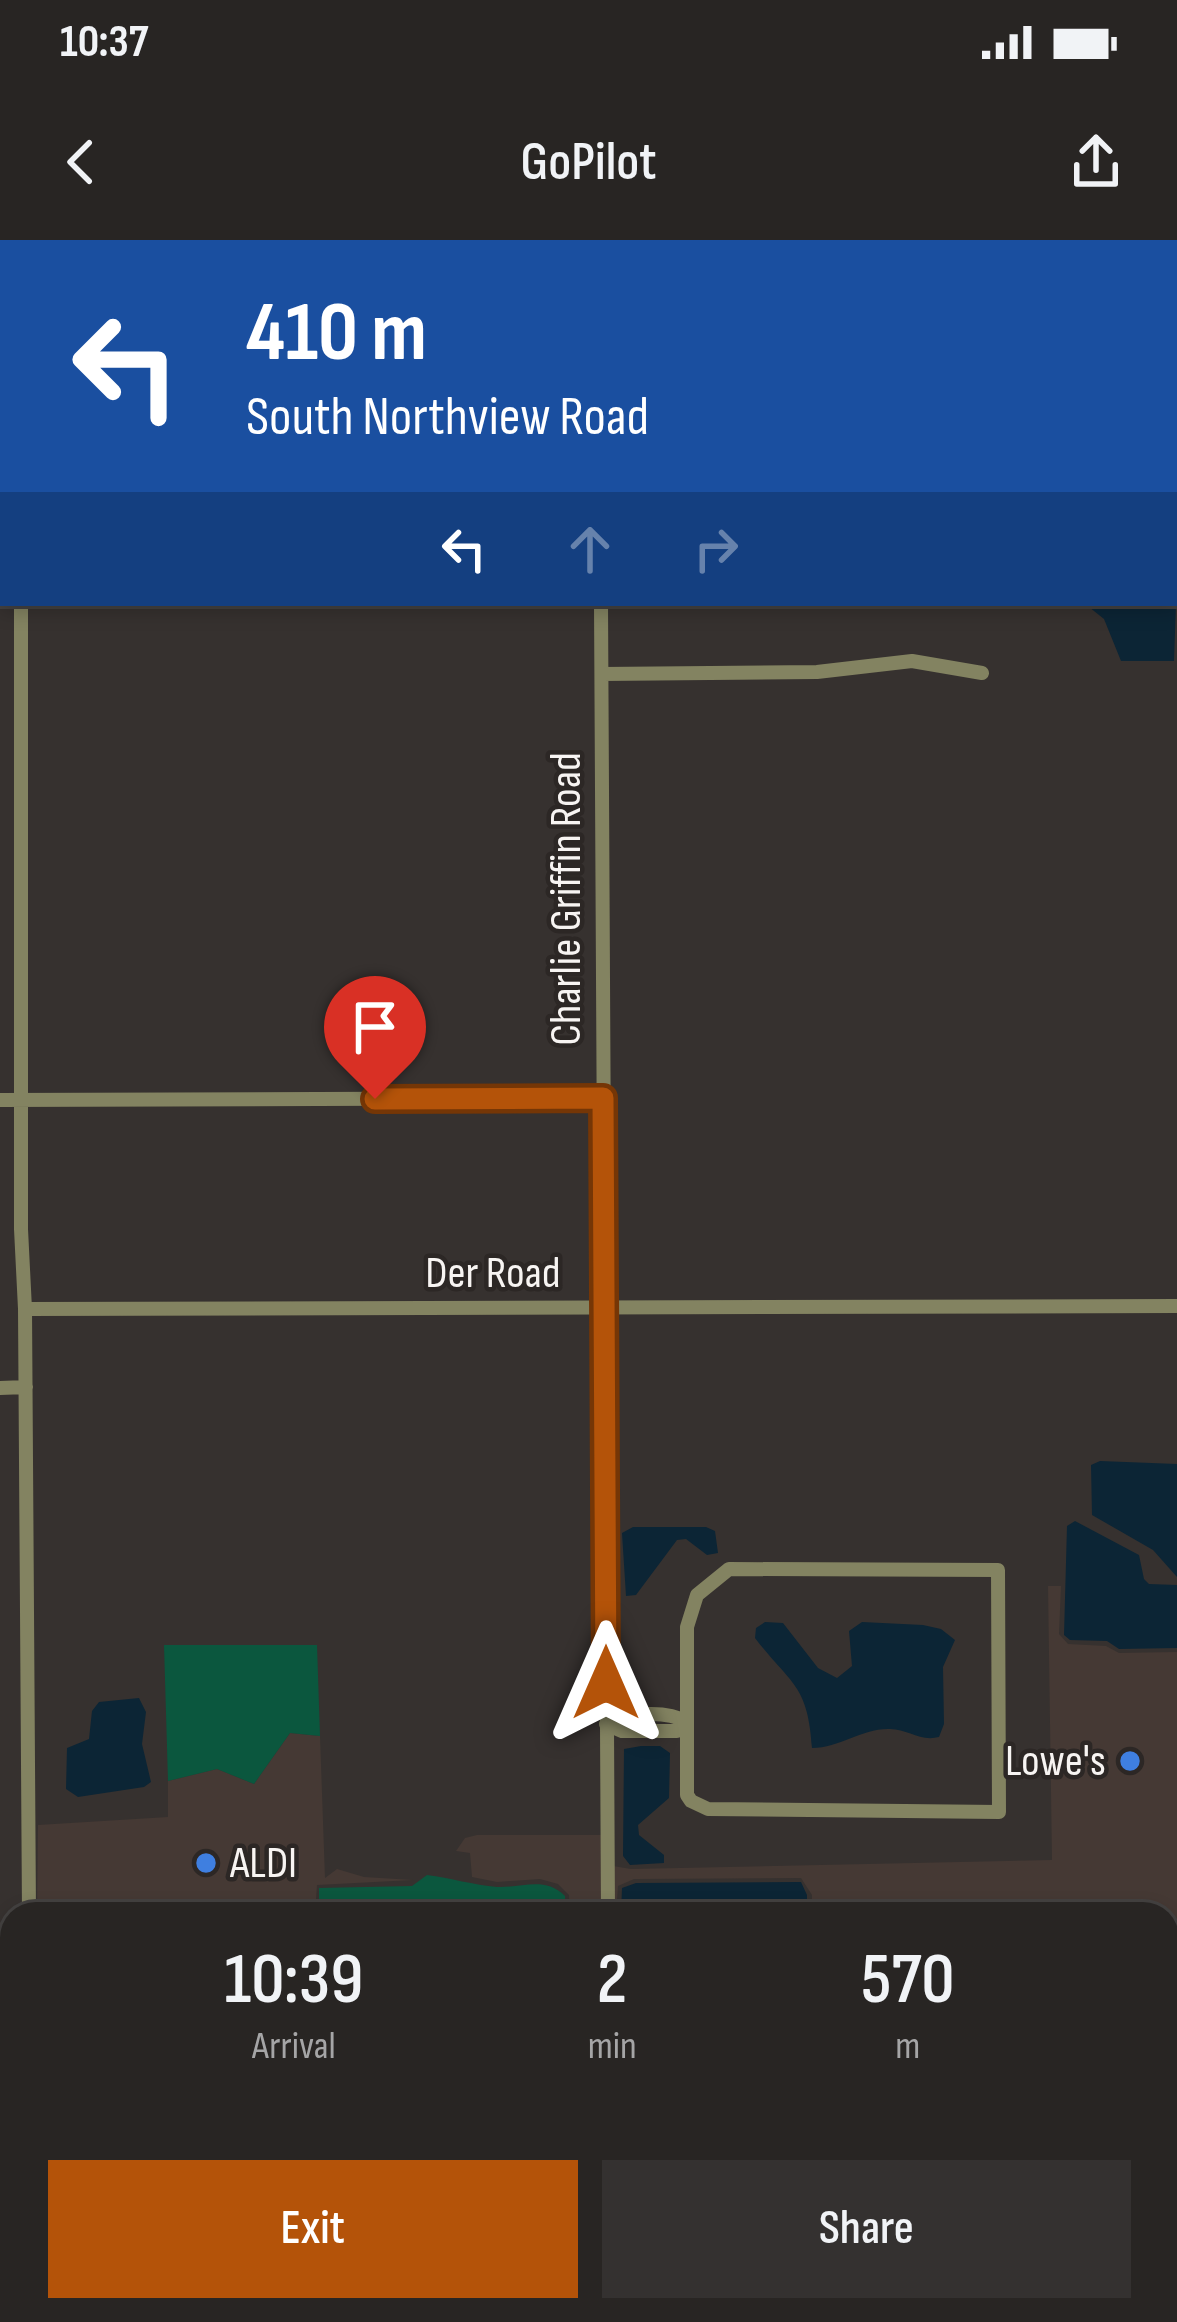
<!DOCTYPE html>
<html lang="en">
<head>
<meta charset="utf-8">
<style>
	body { margin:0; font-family:"Sofia Sans Condensed",sans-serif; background:#343130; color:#f1f3f6; height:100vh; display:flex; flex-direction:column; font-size:45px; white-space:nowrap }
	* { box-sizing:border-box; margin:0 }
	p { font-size:39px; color:#a5a5a6 }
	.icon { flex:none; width:66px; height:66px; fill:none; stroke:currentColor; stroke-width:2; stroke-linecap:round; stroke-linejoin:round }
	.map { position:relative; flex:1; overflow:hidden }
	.sheet { position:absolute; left:0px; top:1662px; width:1179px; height:420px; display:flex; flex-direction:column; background:#282523; border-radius:36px 36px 0 0; box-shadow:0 6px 18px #0003,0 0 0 3px #444241 }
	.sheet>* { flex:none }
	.hud { position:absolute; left:0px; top:0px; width:1179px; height:366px; box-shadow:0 6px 18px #0003,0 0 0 3px #444241; background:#1a4fa0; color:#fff; overflow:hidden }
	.pin { position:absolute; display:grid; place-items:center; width:102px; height:102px; color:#fff; margin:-123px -51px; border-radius:50% 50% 50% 0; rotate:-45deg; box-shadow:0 0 12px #0007 }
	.pin .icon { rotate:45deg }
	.me { position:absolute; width:132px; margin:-66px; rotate:0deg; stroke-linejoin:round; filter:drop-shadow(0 0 9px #0008) }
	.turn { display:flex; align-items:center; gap:42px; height:252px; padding:0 48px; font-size:54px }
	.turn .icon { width:156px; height:156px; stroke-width:2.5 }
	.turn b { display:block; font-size:84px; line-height:102px }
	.lanes { display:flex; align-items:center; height:114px; padding:0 48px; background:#0003; justify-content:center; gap:60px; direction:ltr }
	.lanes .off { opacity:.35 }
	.eta { display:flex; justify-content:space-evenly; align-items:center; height:204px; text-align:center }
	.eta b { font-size:72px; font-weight:600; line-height:84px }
	.button { display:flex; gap:24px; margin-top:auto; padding:24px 48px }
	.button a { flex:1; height:138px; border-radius:0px; background:#b45309; color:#fff; font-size:48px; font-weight:600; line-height:138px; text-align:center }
	.button a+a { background:#343130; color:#f1f3f6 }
	.status { display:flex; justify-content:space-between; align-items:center; height:84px; padding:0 60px; background:#282523; direction:ltr }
	.status svg { height:33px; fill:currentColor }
	header { display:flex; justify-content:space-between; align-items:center; height:156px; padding:0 48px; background:#282523; font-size:54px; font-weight:600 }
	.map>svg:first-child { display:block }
	.built { fill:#453934 }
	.green { fill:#0b573e }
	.water { fill:#0c2535 }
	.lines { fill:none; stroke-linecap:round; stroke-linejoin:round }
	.minor { stroke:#838361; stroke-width:14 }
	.major { stroke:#d3d28b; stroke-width:16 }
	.route-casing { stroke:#753606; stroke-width:30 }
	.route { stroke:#b45309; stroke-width:21 }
	.shop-dot { fill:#3f7fe0; stroke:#2c2725; stroke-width:4.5 }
	.labels { text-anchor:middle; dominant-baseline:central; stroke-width:9; stroke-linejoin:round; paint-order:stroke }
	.street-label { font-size:45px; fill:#f7f4f2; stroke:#2c2725 }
	.poi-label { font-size:45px; fill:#f7f4f2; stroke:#2c2725; text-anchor:end }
</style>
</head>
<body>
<div class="status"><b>10:37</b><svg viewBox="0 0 49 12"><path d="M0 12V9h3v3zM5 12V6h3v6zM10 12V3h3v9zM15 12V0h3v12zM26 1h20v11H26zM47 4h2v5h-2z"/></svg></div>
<header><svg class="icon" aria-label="back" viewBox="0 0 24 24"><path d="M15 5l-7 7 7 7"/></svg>GoPilot<svg class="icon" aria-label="share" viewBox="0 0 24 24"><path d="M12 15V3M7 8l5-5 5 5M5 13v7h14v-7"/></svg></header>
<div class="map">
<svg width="1177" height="2082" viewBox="0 0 1177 2082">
	<rect width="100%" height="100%" fill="#36312f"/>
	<path class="built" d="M1048 1346H1061L1059 1394 1068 1404 1106 1406 1119 1413 1177 1412V1805L1167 1806V1674H812V1655L801 1638 634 1639 618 1646 616 1674H613V1626L631 1629 1052 1620Z
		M290 1493 320 1496 325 1638 337 1629 364 1637 413 1640 317 1645 315 1674H180L144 1667 37 1669 38 1585 168 1577V1541L217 1529 254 1544Z
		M477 1595H602V1674H570L569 1655 558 1644 540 1639 497 1642 472 1637 470 1613 456 1611 465 1598Z
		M1167 1835H1177V2082H966V2070H1167Z
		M314 2070H518V2082H314Z"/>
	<path class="green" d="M164 1405H317L320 1496 290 1493 254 1544 217 1529 168 1541Z
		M427 1635C450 1638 474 1645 497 1647 522 1648 545 1636 565 1656V1674H319V1648L412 1646Z"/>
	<path class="water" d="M1084 363H1176L1174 421H1121L1104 379Z
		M1100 1221 1177 1224V1337L1153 1310 1092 1275 1091 1225Z
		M1075 1281 1139 1315 1144 1339 1149 1344 1177 1345V1408L1119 1409 1107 1401 1070 1400 1064 1395 1067 1286Z
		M633 1287H706L715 1291 718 1313 707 1315 686 1299 677 1300 636 1355 626 1356 622 1293Z
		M765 1382 783 1383 818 1428 837 1438 852 1426 849 1391 862 1382 923 1385 941 1389 955 1400 943 1427 944 1484 939 1497C920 1502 908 1489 890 1489 862 1488 840 1508 812 1508 808 1444 791 1445 755 1398L756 1388Z
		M139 1458 146 1472 142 1504 151 1542 144 1547 78 1557 66 1549 67 1508 89 1499 92 1471 99 1462Z
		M641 1506H660L670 1513 669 1558 638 1585 639 1595 664 1615V1623L630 1625 623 1616 624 1509Z
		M801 1642 807 1655V1674L621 1673 622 1648 636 1643Z"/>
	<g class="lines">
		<path class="minor" d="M19 0V3
			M599 0V3
			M0 149H3
			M21 363V989L25 1069 29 1674
			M601 363 608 1674
			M602 434 817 432 912 421 982 433
			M0 860 603 858
			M25 1069 1177 1066
			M0 1148 26 1147
			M729 1329 998 1330 999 1572 708 1569 691 1561 687 1555V1387L697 1355Z
			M606 1484 622 1491H677L687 1482
			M606 1484C627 1472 667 1470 687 1482
			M129 2070V2082
			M195 2070V2082
			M93 2082V2070
			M260 2082V2070
			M519 2082 520 2070
			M678 2082V2070"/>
		<path class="major" d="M0 1809H12
			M1167 1811 1177 1810
			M1167 1830H1177
			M0 1838H12"/>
	</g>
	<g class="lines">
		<defs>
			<path id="route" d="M375 859 603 858 606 1443"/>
		</defs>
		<use href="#route" class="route-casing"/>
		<use href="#route" class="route"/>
	</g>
	<g class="shop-dot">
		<circle cx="1130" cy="1521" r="12"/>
		<circle cx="206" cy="1623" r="12"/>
	</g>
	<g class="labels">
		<g class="street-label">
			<text transform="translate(566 659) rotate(-90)">Charlie Griffin Road</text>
			<text x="493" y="1033">Der Road</text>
		</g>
		<g class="poi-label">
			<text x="1106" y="1521">Lowe's</text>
			<text x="230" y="1623" text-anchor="start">ALDI</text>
		</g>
	</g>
</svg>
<div class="pin" style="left:375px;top:859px;background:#d93025"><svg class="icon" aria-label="arrive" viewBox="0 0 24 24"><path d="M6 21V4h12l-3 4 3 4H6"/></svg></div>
<svg class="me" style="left:606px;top:1443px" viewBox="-20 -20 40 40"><path d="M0-17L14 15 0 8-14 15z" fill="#b45309" stroke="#fff" stroke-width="4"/></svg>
<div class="hud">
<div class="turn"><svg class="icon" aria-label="left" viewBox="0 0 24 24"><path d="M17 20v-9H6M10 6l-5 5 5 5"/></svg><div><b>410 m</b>South Northview Road</div></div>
<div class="lanes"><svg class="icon" aria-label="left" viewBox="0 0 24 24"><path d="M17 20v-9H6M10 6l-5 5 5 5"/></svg><svg class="icon off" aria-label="ahead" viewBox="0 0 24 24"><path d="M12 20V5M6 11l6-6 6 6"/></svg><svg class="icon off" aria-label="right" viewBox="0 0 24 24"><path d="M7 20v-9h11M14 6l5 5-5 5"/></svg></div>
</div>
<section class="sheet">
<div class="eta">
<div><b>10:39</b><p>Arrival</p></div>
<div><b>2</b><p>min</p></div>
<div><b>570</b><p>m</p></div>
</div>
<div class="button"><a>Exit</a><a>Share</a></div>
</section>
</div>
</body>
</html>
